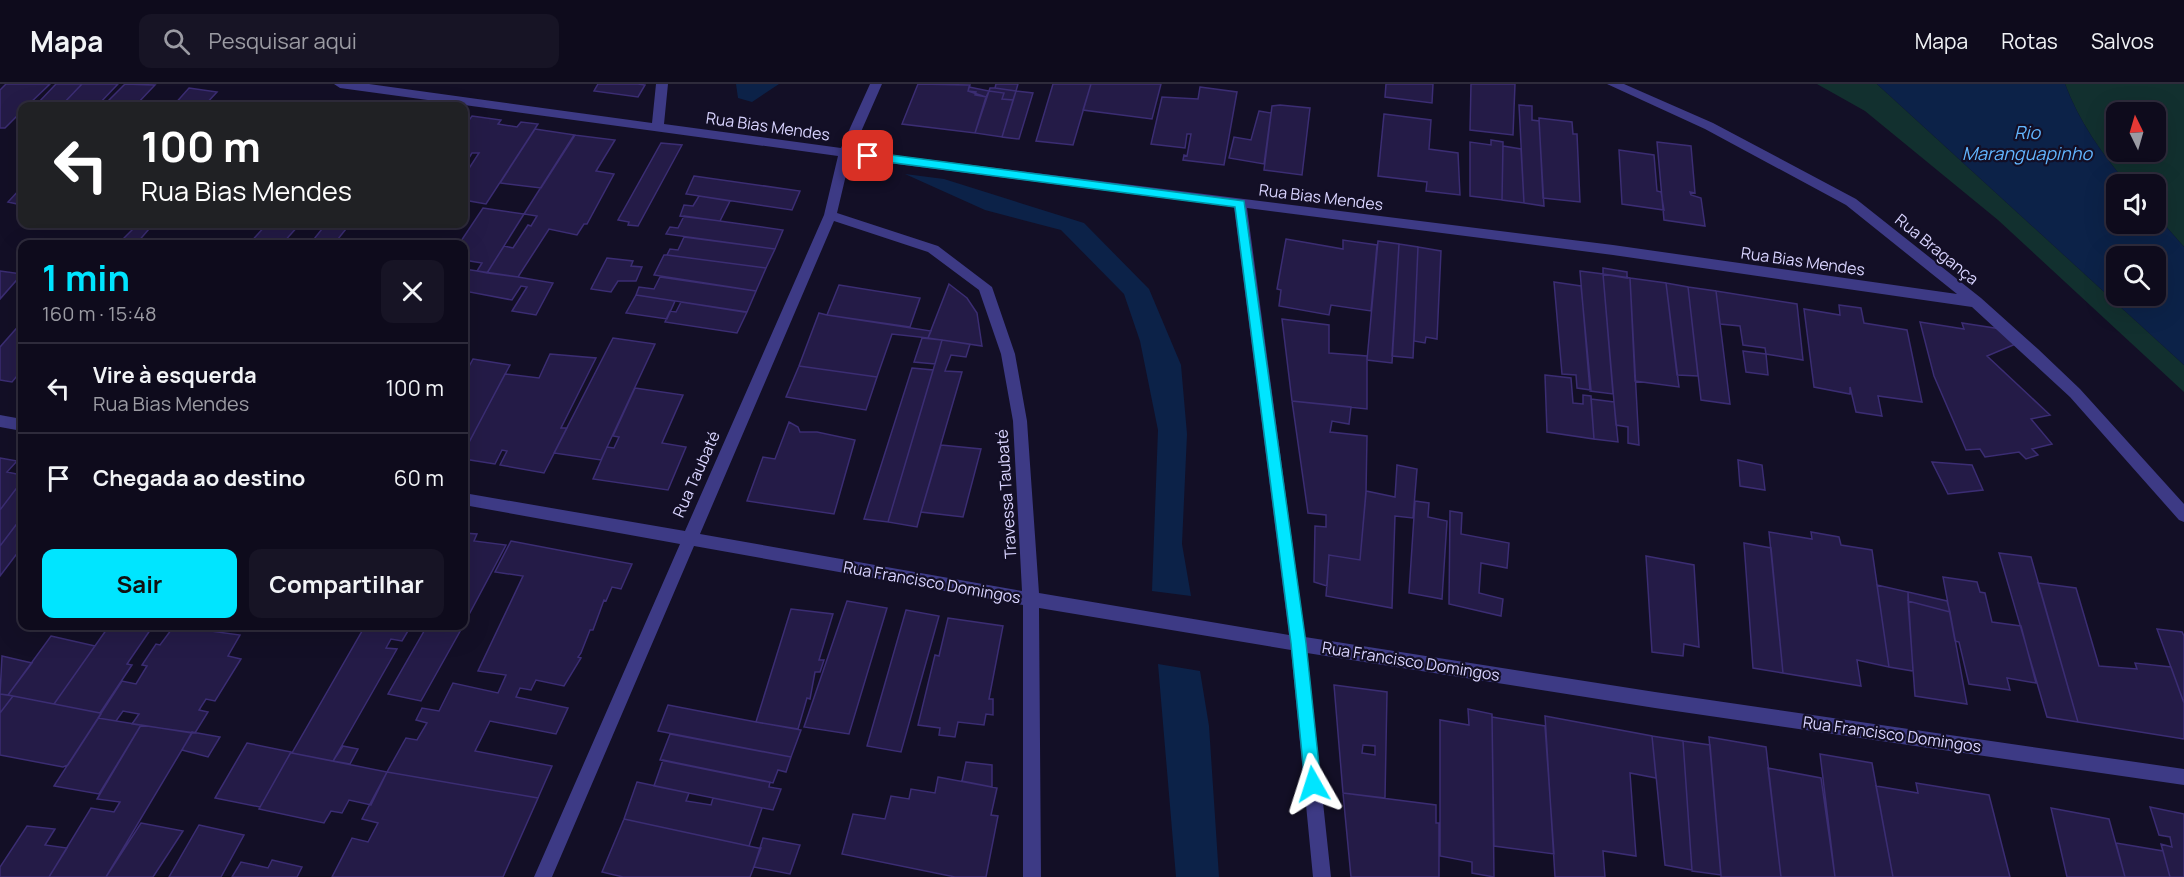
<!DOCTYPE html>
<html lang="pt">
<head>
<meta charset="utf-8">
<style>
	body { margin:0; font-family:Manrope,sans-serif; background:#171425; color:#f1f3f6; height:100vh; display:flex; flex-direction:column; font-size:22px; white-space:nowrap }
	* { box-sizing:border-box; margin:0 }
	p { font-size:20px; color:#9b9ba3 }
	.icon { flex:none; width:33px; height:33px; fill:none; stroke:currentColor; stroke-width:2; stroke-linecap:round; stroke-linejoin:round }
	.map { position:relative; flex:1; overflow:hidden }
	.drawer { position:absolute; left:18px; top:156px; width:450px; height:390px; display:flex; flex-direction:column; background:#0e0b1c; border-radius:12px; box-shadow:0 6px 24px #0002,0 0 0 2px #2e2b3b }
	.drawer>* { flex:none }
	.hud { position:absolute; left:18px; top:18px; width:450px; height:126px; border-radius:12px; box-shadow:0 6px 24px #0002,0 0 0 2px #2e2b3b; background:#202124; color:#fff; overflow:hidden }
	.needle { width:39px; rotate:355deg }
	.controls { position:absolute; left:2106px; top:18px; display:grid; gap:12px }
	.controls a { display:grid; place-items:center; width:60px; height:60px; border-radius:12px; background:#0e0b1c; box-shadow:0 6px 24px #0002,0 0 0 2px #2e2b3b; font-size:30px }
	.pin { position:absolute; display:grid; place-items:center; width:51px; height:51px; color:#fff; margin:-26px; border-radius:12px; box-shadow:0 3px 9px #0006 }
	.me { position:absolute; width:66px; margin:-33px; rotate:354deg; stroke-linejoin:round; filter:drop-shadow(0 0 4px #0008) }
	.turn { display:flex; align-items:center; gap:21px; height:126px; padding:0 24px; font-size:27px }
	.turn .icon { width:78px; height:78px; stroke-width:2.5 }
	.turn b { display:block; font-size:42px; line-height:51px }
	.round { display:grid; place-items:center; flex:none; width:63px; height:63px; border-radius:12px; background:#171425 }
	.head { display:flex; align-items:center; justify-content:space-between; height:102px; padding:0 24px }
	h1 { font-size:36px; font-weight:700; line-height:45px; color:#00e5ff }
	.action { display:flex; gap:12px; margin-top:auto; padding:12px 24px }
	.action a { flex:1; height:69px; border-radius:12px; background:#00e5ff; color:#111; font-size:24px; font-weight:700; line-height:69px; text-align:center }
	.action a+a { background:#171425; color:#f1f3f6 }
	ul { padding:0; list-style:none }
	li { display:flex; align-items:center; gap:18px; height:90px; padding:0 24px; border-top:2px solid #2e2b3b }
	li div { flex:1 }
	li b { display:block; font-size:22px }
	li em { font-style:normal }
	header { display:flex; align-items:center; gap:36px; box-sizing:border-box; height:84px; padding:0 30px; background:#0e0b1c; border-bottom:2px solid #2e2b3b }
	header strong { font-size:28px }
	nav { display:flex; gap:33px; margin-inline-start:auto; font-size:21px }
	.search { width:420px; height:54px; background:#171425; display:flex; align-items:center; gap:15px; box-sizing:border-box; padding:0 21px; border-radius:12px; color:#9b9ba3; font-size:22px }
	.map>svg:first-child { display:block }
	.green { fill:#12302f; fill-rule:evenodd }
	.water { fill:#0c2248; fill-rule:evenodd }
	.building { fill:#241b47; stroke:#3b2d73; stroke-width:1.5; fill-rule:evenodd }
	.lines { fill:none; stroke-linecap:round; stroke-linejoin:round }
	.minor { fill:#3d3a85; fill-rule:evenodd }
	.route { fill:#00e5ff; stroke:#0095a6; stroke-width:1.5 }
	.labels { text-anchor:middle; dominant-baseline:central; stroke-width:4.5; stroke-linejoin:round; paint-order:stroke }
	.street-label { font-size:16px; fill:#d9d4ff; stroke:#130f26 }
	.water-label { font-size:18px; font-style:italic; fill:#62b6ff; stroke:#130f26 }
</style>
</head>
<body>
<header>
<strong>Mapa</strong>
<div class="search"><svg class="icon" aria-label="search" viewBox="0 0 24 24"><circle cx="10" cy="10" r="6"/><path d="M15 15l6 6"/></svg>Pesquisar aqui</div>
<nav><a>Mapa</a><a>Rotas</a><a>Salvos</a></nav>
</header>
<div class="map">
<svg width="2184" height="793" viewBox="0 0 2184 793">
	<rect width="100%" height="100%" fill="#130f26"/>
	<path class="green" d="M1817 0H1877L2184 281V308L1998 136 1865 27Z
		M2065 0H2184V163L2156 131V100H2128C2102 71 2079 37 2065 0ZM2116 28H2156V68H2116Z"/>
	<path class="water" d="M736 0H779L752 18 738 14Z
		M1877 0H2065C2079 37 2102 71 2128 100H2116V140H2156V131L2184 163V281ZM2116 172H2156V212H2116Z
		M905 90 944 95 1084 139 1149 205 1181 281 1187 350 1182 460 1191 512 1152 507 1158 346 1140 257 1124 210 1061 146 985 126Z
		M1158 580 1200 587 1209 642 1219 793H1176Z"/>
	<path class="building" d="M6 0H50L27 22H22V27L5 44H0V6Z
		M56 0H82L61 22 36 21Z
		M82 0H118L97 22H61Z
		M125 0 155 1 135 22H103Z
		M598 0H638L645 1 638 13 594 7Z
		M918 0 970 1 968 7 986 13 975 49 902 40Z
		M1018 0 1016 7 995 4 996 0Z
		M1053 0H1091L1073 61 1036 57Z
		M1091 0H1161L1152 35 1083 26Z
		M1386 0H1433L1432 19 1385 13Z
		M1471 0H1515L1513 51 1470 46Z
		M969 3 989 7 986 13 975 11 976 8 968 7Z
		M1200 3 1237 8 1224 81 1183 76 1184 71 1187 72 1191 50H1187L1185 64 1151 60 1162 13 1198 15Z
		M189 4 217 8 204 22H173Z
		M990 4H995L1016 7 1013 16 1002 15 1004 9 989 7Z
		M989 7 1004 9 1002 15 1013 16 1002 53 975 49Z
		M1016 7 1033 9 1019 55 1002 53Z
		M332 17 365 21 327 22Z
		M1280 21 1310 24 1302 91 1264 86 1272 22Z
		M1519 21 1532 22V36L1539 37 1544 122 1524 119Z
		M1259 27 1271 29 1264 80 1229 74 1234 53 1251 56Z
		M1384 30 1431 36 1429 65 1458 69 1460 111 1426 107 1427 98 1378 92Z
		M472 32 501 36 498 40 517 43 521 38 538 40 486 120 464 116V92L479 69H472L464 82V43Z
		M1539 34 1572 38 1573 50H1577L1580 118 1543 114Z
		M535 45 575 51 541 104 500 99Z
		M574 51 615 56 596 87 614 90 587 140H584L577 151 549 145 518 193 487 189 504 162 513 164 528 141 531 142 537 132 524 130Z
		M1491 56 1503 58 1502 116 1470 112V58L1491 61Z
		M1657 58 1691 62 1695 109 1690 108 1691 111 1701 114 1705 142 1664 136Z
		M661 59 682 61 638 142 628 141 629 138 618 136Z
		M1503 62 1521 65 1524 119 1502 116Z
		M1619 66 1654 71 1657 107 1661 108 1664 126 1622 120Z
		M694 92 800 107 792 126 686 110Z
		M22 103V121L8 118Z
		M699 112 730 117 720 137 680 132 684 121 693 122Z
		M483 124 524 130 487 189 477 187 482 179 464 176V160H459Z
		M684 132 734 139 783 146 775 165 666 150 670 143 678 144Z
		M267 140H300L282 160H249Z
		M326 140H350L334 160H310Z
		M135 143 149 145 137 159 122 156Z
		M684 153 775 165 766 184 667 171 670 165 678 166Z
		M1286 155 1343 165V156L1377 161 1371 227 1331 221 1329 231 1279 222 1281 206 1277 205Z
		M1378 157 1399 160 1392 279 1367 276Z
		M1399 160 1418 163 1413 274 1392 272Z
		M1418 163 1441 167 1437 255 1426 253 1425 259 1414 257Z
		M664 171H667L766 184 756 207 654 191Z
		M607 174 633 177 631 182 642 183 636 197H618L611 208 591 205Z
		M1603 184 1627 188V194L1603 190Z
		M464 185 518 193 553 199 536 231 512 227 527 203 521 202 512 216 464 207Z
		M0 187 22 190 0 215Z
		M1580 187 1603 190 1613 310 1590 307Z
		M1603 190 1630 194 1639 361 1628 359V343L1616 341Z
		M660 193 756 207 747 228 636 211 639 203 654 205Z
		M1630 194 1666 199 1679 303 1635 297Z
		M1554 198 1581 202 1591 306 1577 304 1576 291 1562 290Z
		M1666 199 1688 203 1698 292 1677 291Z
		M949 200 967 214 977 229 982 262 928 254Z
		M839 201 920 214 910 243 827 231Z
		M1688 203 1716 207 1730 320 1701 316Z
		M1716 207 1797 220 1803 276 1766 270 1765 264 1743 261 1740 242 1720 240Z
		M636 211 675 217 667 235 626 229Z
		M681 218 744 228H747L737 249 665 238 670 227 676 228Z
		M1839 221 1861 224 1864 239 1907 246 1922 318 1878 312 1882 332 1856 328 1850 303V310L1814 303 1804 225 1840 231Z
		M819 229 827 231 931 247 928 254 892 250 877 293 799 282Z
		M1282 235 1329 241V269L1367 272V325L1292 317Z
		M22 238V286L12 298 0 296V263Z
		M1920 238 1964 245 1962 239 2001 245 2018 259 1987 272 2050 331 2031 335 2052 360 2032 365 2038 371 2026 375 2019 368 1985 373 1980 365 1966 366 1934 292Z
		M613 254 655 260 601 376 554 369Z
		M922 254 942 256 935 280 914 278Z
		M942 256 970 260 966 273 951 271 945 287 962 288 921 428 917 443 888 438Z
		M1743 267 1766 270 1768 291 1746 288Z
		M550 270 596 274 561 344H567L544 389 500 381 507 367 502 366 495 380 464 375V368L505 290 539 294Z
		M473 275 510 281 468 360 464 359V292Z
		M799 282 877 293 866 326 786 313Z
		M912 284 933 286 888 438 864 435Z
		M1545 291 1571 294 1573 319 1583 320V311L1591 312 1594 355 1547 348Z
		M635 304 683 311 662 359 686 363 668 406 593 395 607 363 614 364 619 353 613 352Z
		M1591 315 1614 318 1618 358 1594 355Z
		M1292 317 1351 323 1349 340 1332 337 1330 348 1367 352 1366 409 1360 476 1329 471 1327 502 1314 498 1315 442 1326 443V431L1308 429Z
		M789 338 798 343 800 348H817L855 356 834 430 747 417 763 373 775 375Z
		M941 361 981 365 963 433 921 428Z
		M0 374 17 377 7 388 22 391V397L0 426Z
		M1738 376 1762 381 1765 406 1740 402Z
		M1932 378 1972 381 1983 406 1948 410Z
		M1397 381 1417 385 1413 434 1395 432 1392 524 1326 512 1329 471 1360 476 1366 407 1395 413Z
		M22 397V433L0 462V426Z
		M1415 417 1429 419 1428 433 1447 437 1442 515 1409 509Z
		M1450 427 1462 429 1461 450 1509 459 1507 484 1481 479 1479 509 1503 515 1501 532 1449 520Z
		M22 433V463L0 492V462Z
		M1769 448 1812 455 1811 448 1839 453 1841 461 1872 466 1889 583 1857 576 1861 602 1783 589Z
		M464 449 477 450 474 457 506 461 464 540Z
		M511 457 632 480 621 505 612 503 606 517 604 516 593 546H590L581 569 578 573 581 574 564 602 536 596 531 606 520 604 516 613 568 624 556 650 490 637 475 667 552 682 538 714 387 688 406 654 417 656 427 639 416 636 422 624 439 627 453 599 498 609 506 591 478 587 523 492 495 488Z
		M1744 459 1771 464 1783 589 1753 584Z
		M1999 469 2031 473 2078 638 2047 633Z
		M1646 472 1694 481 1699 563 1684 560 1683 572 1652 568Z
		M1943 493 1977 498 1980 508 1985 509 1992 538 2021 542 2036 599 2007 594 2010 606 1969 600 1959 558 1955 557Z
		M2038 499 2076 504 2099 582 2137 585 2135 579 2171 583 2184 619V655L2078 638Z
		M1877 501 1908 508 1913 587 1889 583Z
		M1908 508 1947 517 1950 528 1908 517Z
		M847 517 887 524 849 650 804 643Z
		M1908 517 1950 528 1967 620 1915 612Z
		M791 525 833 530 819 576H824L820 588H815L810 615 807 614 798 645 756 638Z
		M906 526 939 532 901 668 867 662Z
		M948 534 1003 542 989 615H993V631L986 630 984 641 958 638 955 653 939 651 940 644 918 641 935 571 939 572Z
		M109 542H153L127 580 132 581 100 629 54 620Z
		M174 542 240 551 228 572 241 575 215 617 206 615 199 626 208 628 195 649 132 640 139 630 123 627 116 637 98 634 122 597 136 600 147 582 142 581 156 560 160 561Z
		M365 542H411L402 557 391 555 386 564 397 565 333 677 292 669Z
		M427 542H463L421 617 388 610Z
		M2157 545 2182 548 2184 552V619Z
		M51 552 95 562 54 620 8 611Z
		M2 572 32 579 8 611 0 610Z
		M1334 601 1387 608 1385 714 1343 709ZM1363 661 1375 662V671L1362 669Z
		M0 610 13 612 0 629Z
		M13 612 100 629 101 630 68 681 63 683 0 671V629Z
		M668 621 756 638 801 646 791 673 658 647Z
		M1468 625 1492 630 1494 793 1472 789V778L1440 772V636L1469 641Z
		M1545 632 1652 652 1656 694 1630 689 1636 772 1603 767 1605 793H1555Z
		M1492 633 1545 642 1554 770 1494 762Z
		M98 634 141 641 99 710 54 702Z
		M141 641 192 649 106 793H49L91 724 114 728 120 718 97 715Z
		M192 648 220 653 208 673 182 666Z
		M670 650 791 673 786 688 778 686 773 699 660 676Z
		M1652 652 1683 657 1692 786 1665 781Z
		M1709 653 1766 663 1781 793H1721Z
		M1683 657 1710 661 1721 791 1692 787Z
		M247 659 291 668 260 723 215 714Z
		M343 662 358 665 350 680 333 677Z
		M291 668 292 669 387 688 371 721 349 716 342 729 331 727 324 739 259 725Z
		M1820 670 1872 679 1893 793H1835Z
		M663 676 770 698 769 703 781 705 773 726 654 702Z
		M966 678 992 681V703L962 697Z
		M1768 684 1821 694 1835 793H1781Z
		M387 688 538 714 503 793H332L352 754 368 758 378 739 362 735Z
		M938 693 997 704 991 731 998 732 986 793H955L842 770 853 730 885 735 891 712 909 715 911 705 935 709Z
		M637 698 689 709 686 717 711 721 713 714 762 724 749 762 624 735Z
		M1916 699 1989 711 2010 793H1893L1876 702 1918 709Z
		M1343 709 1436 721V739H1439V793H1351Z
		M2150 723 2184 730V793H2170L2161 760 2172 763 2170 753 2159 751Z
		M2051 724 2109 735 2125 793H2067Z
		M624 735 758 764H761L750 793H623L602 788Z
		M141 739 183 747 153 793H106Z
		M199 741 244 751 221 793H169Z
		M27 742 55 745 45 761 67 764 49 793H0V783Z
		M763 754 800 761 790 790 754 783Z
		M2116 759 2163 767 2170 793H2125Z
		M272 776 302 783 297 793H232L241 778 268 784Z"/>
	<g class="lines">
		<path class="minor" d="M334 0H369L652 39 656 0H668L664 40 841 64 870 0H882L853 66 1613 161 1957 210 1846 121 1705 45 1607 0H1624L1713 39 1856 115 1981 214 2038 265 2080 305 2184 420V438L2179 436 2070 313 1972 223 1613 171 1247 124 1305 553 1655 608 2184 685V701L1655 624 1307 569 1331 793H1313L1291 566 1039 524 1041 793H1023V521L694 462 552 793H534L680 460 464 421V409L685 447 824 131 838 72 340 4ZM850 74 1234 123 1289 551 1039 509 1027 337 1015 270 992 203 938 162 837 129ZM834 137 928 168 979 206 1001 270 1013 337 1022 507 700 450Z
			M0 331 22 335V347L0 343Z"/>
	</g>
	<path class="route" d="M868 68 1244 117 1306 559 1321 700 1318 705 1313 707 1307 705 1305 700 1291 559 1235 123 864 75 863 72Z"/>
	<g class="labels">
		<g class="street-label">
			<text transform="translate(768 42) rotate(8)">Rua Bias Mendes</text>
			<text transform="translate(1321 113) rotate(7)">Rua Bias Mendes</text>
			<text transform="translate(1937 165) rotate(39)">Rua Bragança</text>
			<text transform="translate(1803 177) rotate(8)">Rua Bias Mendes</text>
			<text transform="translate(696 390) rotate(-66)">Rua Taubaté</text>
			<text transform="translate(1006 410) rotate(-94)">Travessa Taubaté</text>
			<text transform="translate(932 498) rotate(10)">Rua Francisco Domingos</text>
			<text transform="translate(1411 577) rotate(9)">Rua Francisco Domingos</text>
			<text transform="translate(1892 650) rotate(8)">Rua Francisco Domingos</text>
		</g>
		<g class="water-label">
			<text x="2027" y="48">Rio<tspan x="2027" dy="21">Maranguapinho</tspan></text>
		</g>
	</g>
</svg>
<div class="controls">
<a><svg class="needle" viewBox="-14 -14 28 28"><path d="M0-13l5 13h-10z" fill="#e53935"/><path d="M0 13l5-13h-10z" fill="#9b9ba3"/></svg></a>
<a><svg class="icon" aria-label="sound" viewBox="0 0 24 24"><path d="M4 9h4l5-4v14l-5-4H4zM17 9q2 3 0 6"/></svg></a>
<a><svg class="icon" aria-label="search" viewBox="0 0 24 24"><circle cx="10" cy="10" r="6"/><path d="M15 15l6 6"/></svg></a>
</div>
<div class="pin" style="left:868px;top:72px;background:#d93025"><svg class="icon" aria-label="arrive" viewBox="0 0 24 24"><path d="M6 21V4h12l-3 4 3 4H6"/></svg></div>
<svg class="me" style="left:1313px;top:700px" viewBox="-20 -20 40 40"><path d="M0-17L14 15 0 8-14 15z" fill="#00e5ff" stroke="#fff" stroke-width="4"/></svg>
<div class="hud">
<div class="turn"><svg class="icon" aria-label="left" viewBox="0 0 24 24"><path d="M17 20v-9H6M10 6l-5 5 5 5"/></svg><div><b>100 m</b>Rua Bias Mendes</div></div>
</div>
<section class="drawer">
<div class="head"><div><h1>1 min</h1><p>160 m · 15:48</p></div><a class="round"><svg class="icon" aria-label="close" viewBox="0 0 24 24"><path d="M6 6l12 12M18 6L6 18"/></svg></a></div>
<ul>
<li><svg class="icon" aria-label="left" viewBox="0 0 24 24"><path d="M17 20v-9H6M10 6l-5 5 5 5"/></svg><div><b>Vire à esquerda</b><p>Rua Bias Mendes</p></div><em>100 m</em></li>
<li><svg class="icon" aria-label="arrive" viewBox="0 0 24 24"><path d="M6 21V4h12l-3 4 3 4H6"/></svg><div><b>Chegada ao destino</b></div><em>60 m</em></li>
</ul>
<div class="action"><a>Sair</a><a>Compartilhar</a></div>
</section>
</div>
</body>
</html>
